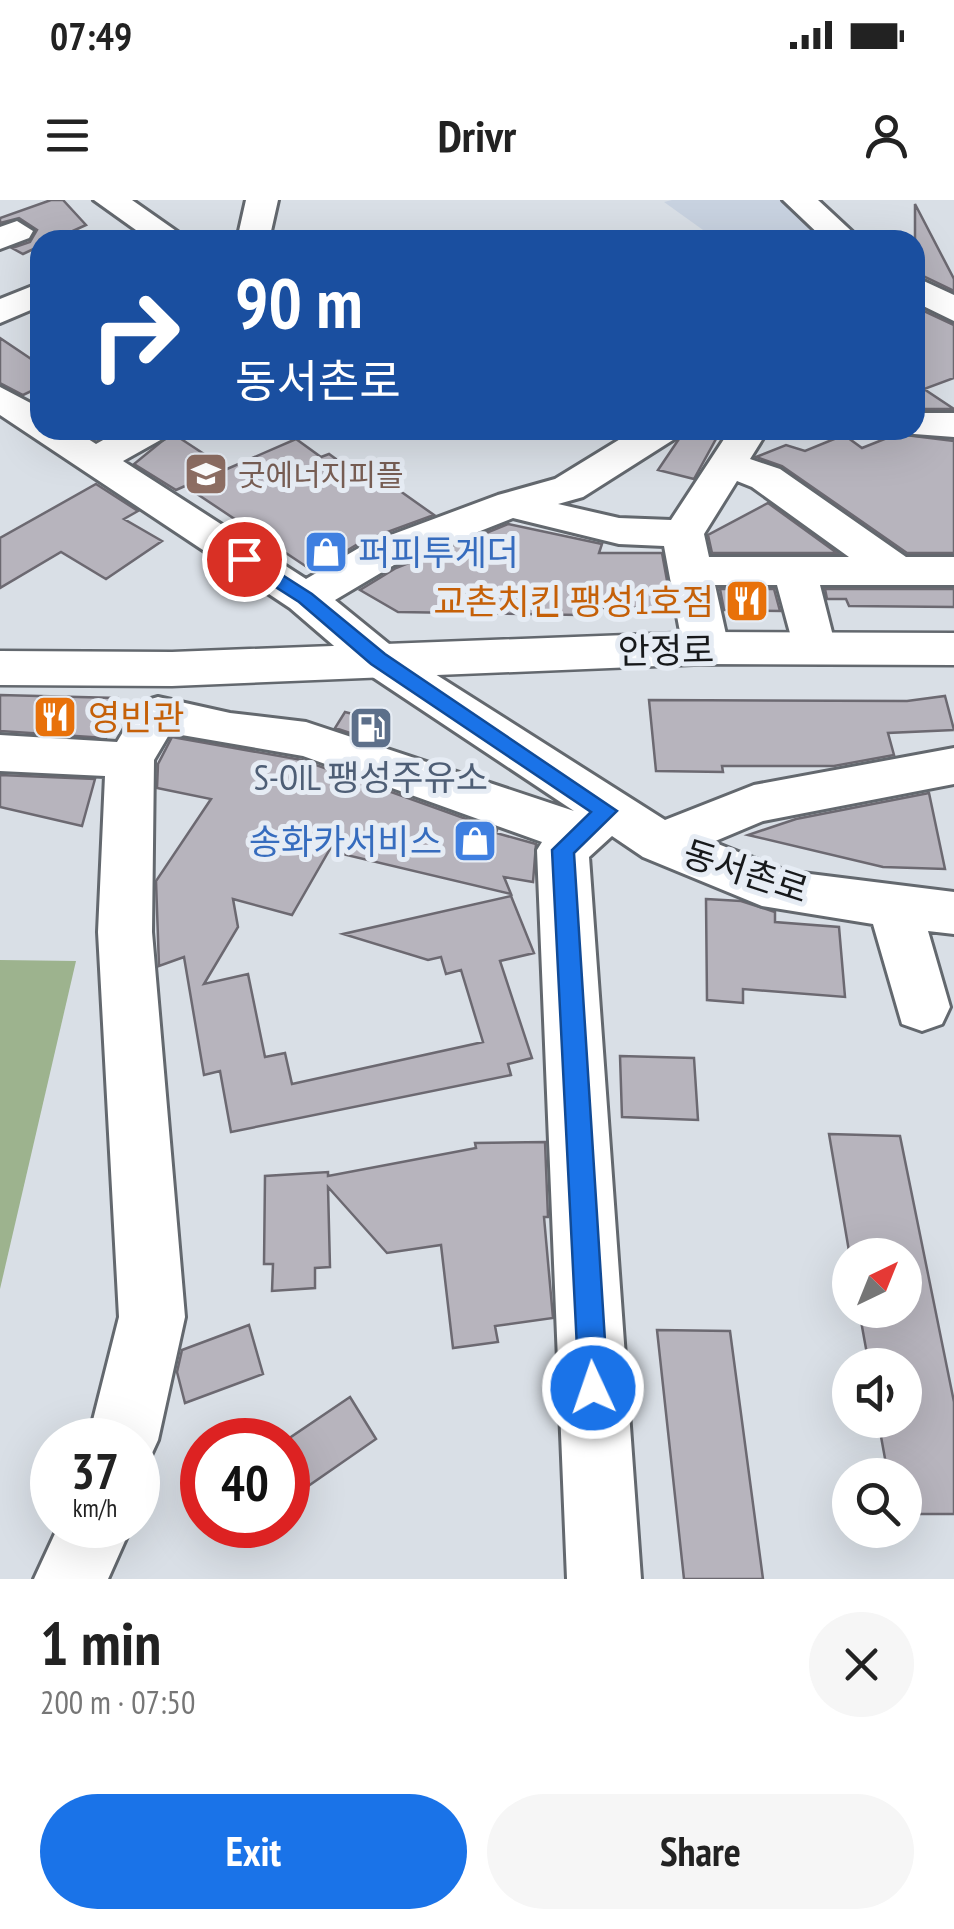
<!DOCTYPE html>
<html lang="en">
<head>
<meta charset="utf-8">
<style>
	body { margin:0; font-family:"PT Sans Narrow","Noto Sans KR",sans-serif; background:#f6f6f6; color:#222; height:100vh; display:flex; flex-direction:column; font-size:38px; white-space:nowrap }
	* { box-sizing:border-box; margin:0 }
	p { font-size:32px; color:#767676 }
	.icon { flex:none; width:55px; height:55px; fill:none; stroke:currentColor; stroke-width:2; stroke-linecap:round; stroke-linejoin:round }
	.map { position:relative; height:1379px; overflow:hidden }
	.panel { display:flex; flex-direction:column; background:#fff; flex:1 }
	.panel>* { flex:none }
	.banner { position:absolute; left:30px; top:30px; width:895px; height:210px; border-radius:30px; box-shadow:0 10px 40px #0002; background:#1a4fa0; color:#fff; overflow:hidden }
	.needle { width:65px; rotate:43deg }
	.tools { position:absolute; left:832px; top:1038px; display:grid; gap:20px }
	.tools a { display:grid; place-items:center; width:90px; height:90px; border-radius:50%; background:#fff; box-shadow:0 10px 40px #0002; font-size:50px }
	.speed { position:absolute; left:30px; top:1218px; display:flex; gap:20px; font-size:50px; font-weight:700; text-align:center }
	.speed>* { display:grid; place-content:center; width:130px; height:130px; border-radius:50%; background:#fff; box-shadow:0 10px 40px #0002; line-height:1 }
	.speed small { font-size:25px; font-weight:400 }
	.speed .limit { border:15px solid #d22; background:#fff; color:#111 }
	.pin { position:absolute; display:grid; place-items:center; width:85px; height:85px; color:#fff; margin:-42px; border:5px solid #fff; border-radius:50%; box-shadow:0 2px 10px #0007 }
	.me { position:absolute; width:110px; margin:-55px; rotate:357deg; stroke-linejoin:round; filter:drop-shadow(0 0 8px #0008) }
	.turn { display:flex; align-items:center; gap:35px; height:210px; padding:0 40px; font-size:45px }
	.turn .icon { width:130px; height:130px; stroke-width:2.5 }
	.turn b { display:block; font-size:70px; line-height:85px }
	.round { display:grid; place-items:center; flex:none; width:105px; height:105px; border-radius:52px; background:#f6f6f6 }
	.headline { display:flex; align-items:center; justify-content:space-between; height:170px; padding:0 40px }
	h1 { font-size:60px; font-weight:600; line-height:75px }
	.button { display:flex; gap:20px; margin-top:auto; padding:20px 40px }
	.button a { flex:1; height:115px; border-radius:60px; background:#1a73e8; color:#fff; font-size:40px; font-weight:600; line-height:115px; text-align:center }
	.button a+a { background:#f6f6f6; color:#222 }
	.status { display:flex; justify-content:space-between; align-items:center; height:70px; padding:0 50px; background:#fff; direction:ltr }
	.status svg { height:28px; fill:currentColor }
	header { display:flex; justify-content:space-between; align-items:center; height:130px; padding:0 40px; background:#fff; font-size:45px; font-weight:600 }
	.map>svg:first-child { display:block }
	.built { fill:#c8d2e0 }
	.green { fill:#9db38e }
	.building { fill:#b7b4bd; stroke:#6c6971; stroke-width:2.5 }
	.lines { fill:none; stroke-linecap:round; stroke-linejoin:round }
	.minor-casing { stroke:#63686e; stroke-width:6 }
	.major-casing { stroke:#63686e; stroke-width:5 }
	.minor { fill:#fff; fill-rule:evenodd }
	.major { fill:#fff; fill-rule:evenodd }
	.route { fill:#1a73e8; stroke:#114b97; stroke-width:2.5 }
	.labels { text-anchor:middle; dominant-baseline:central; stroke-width:10; stroke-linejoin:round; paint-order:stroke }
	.far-education-label { font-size:30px; fill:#785e54; stroke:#e6ecf4; text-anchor:start }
	.shop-label { font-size:35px; fill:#366cbe; stroke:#e6ecf4; text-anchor:start }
	.food-label { font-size:35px; fill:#c56008; stroke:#e6ecf4; text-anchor:end }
	.street-label { font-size:35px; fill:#17191b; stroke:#e6ecf4 }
	.service-label { font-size:35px; fill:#4e5e75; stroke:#e6ecf4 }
</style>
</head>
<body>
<div class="status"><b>07:49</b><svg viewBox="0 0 49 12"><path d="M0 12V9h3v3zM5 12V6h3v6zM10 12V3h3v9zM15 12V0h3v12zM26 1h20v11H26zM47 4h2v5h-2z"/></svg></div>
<header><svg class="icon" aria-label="menu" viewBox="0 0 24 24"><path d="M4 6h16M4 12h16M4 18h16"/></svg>Drivr<svg class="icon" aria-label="person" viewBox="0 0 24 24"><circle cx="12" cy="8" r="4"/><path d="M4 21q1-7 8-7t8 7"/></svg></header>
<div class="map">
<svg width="954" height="1379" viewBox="0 0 954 1379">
	<rect width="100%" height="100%" fill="#d9dfe6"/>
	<path class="built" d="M672 0H792L838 40H717L664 2Z"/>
	<path class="green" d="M0 760 76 761 0 1089Z"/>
	<path class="building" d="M51 0H63L86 25 53 40H40V46L23 54 12 48 30 42 37 30 19 18 0 23V18Z
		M915 4 954 79V91L915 72Z
		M924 111 954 125V178L924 189 954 209H915V114Z
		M0 138 40 165V187L23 195 0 183Z
		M685 230 717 237 694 279 658 270Z
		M172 233 227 269 296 239 321 257 329 254 358 275 369 269 434 315 363 341 313 371 185 286 176 290 134 264Z
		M897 234 954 241V353H907L782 266 756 257 786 245 805 251 844 235 862 248Z
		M96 284 138 311 124 319 162 341 106 379 61 352 0 388V338Z
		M768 303 837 353H712L708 335Z
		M508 324 602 344 599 353H662L672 408H579V415L398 412 360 390 396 368 469 339 478 345 481 335Z
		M720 389H774L780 411 724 410Z
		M825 389H954V407L849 406 846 399H827Z
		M0 495 117 498 106 538 0 531Z
		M945 496 954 530 888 533 894 555 834 566H722L723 572 656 571 649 500 907 501Z
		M345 512 384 522 374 541 335 528Z
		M172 537 302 560 497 630 496 633 536 644 533 682 504 677 511 694 338 653 334 642 292 715 233 699 238 727 204 784 248 774 265 857 285 853 292 884 483 842 461 770 446 774 441 757 428 760 343 734 511 696 534 753 500 761 532 858 508 864 511 875 231 932 220 871 204 875 184 757 159 766 156 681 211 599 157 588 158 564Z
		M0 575 95 579 82 626 0 607Z
		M929 593 945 669 883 667 748 635 796 619Z
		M706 699 741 701 775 712V722L839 727 845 797 743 789V803L707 800Z
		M620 856 694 858 698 920 622 917Z
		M829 934 900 936 954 1202V1314H905V1275H888L878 1220H905V1165H869L859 1110H905V1055L850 1057Z
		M545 942 548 1017H544L553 1118 495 1126 498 1142 453 1148 441 1045 387 1053 328 987 330 1067 315 1068V1088L272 1091 273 1064H264L265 976 328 972V976L476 948 475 943Z
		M249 1125 263 1174 185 1203 177 1172 182 1150Z
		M657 1130 730 1131 763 1379H684Z
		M350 1197 376 1239 288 1300V1239Z"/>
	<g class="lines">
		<defs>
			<path id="minor" d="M94 0H132L189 40H150Z
				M246 0H278L269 40H237Z
				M783 0H818L861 40H825Z
				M17 21 33 31 29 38 0 49V27Z
				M915 77 954 95V121L915 102Z
				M40 83V106L0 123V99Z
				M0 187 40 208V230H74L96 244 121 230H169L164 238 123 261 306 379 364 345 498 295 555 279 635 230H681L676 238 583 297 558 304 619 318 671 320 730 230H768L750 259 780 269 906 357H954V385H820L836 448 829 459 813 463 797 459 777 385H715L729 448 722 459 706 463 690 459 683 448 664 346 619 344 513 318 394 365 335 400 394 448 665 620 754 585 954 548V584L763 621 713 642 786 671 954 692V734L928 731 950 807 942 824 922 831 902 824 873 724 762 706 643 657 612 636 589 657 641 1379H567L537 650 542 642 303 556 170 533 154 560 152 732 185 1117 158 1240 147 1264 138 1269V1240H88L119 1117 98 732 105 576 0 571V535L117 542 130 520 137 518 141 502 158 497 230 513 306 522 574 611 362 470 290 408 0 215ZM737 281 752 287 849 357H709L704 334Z
				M915 213H954V237L901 233 899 230H915Z
				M59 1325H132L108 1379H34Z"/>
			<path id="major" d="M706 432 954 433V465L706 464 172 486 0 485V451L172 452Z"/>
		</defs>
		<use href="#minor" class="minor-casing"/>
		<use href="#major" class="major-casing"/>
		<use href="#minor" class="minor"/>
		<use href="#major" class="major"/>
	</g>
	<path class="route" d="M238 355H251L312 394 385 454 617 611 574 653 608 1188 604 1199 593 1203 583 1199 579 1188 552 650 591 612 371 464 299 402 238 363Z"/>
	<defs>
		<symbol id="school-square" viewBox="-11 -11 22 22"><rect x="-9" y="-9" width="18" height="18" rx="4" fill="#8d6e63" stroke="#e6ecf4"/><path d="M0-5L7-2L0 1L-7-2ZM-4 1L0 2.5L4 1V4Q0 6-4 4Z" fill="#fff"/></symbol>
		<symbol id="shop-square" viewBox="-11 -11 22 22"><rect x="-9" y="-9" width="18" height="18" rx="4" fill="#3f7fe0" stroke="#e6ecf4"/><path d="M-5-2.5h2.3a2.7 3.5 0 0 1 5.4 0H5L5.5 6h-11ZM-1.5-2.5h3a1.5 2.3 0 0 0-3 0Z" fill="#fff"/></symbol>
		<symbol id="restaurant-square" viewBox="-11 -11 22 22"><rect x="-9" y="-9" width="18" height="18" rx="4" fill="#e8710a" stroke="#e6ecf4"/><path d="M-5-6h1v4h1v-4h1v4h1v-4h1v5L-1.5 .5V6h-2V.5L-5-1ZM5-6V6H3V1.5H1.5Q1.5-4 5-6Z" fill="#fff"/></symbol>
		<symbol id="fuel-square" viewBox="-11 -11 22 22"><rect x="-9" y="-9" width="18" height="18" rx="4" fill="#5c6f8a" stroke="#e6ecf4"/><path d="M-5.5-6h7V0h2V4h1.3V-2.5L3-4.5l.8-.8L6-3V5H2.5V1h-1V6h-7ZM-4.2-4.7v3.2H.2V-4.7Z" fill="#fff"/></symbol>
	</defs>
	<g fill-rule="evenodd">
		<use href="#school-square" x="181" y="249" width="50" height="50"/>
		<use href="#shop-square" x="301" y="327" width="50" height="50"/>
		<use href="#restaurant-square" x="722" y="376" width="50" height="50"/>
		<use href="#restaurant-square" x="30" y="492" width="50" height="50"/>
		<use href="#fuel-square" x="346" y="503" width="50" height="50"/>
		<use href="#shop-square" x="450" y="616" width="50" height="50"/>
	</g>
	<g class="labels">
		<g class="far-education-label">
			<text x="238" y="274">굿에너지피플</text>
		</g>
		<g class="shop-label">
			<text x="358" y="352">퍼피투게더</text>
			<text x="442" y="641" text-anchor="end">송화카서비스</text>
		</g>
		<g class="food-label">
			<text x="714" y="401">교촌치킨 팽성1호점</text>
			<text x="88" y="517" text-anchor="start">영빈관</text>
		</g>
		<g class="street-label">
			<text transform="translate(666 450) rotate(-1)">안정로</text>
			<text transform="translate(746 671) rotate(18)">동서촌로</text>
		</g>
		<g class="service-label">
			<text x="371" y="577">S-OIL 팽성주유소</text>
		</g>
	</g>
</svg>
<div class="tools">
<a><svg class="needle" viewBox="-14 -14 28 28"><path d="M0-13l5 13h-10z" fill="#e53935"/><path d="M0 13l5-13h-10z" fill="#767676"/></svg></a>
<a><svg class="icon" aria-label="sound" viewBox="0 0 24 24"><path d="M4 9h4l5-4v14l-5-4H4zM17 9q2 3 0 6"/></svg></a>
<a><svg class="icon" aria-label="search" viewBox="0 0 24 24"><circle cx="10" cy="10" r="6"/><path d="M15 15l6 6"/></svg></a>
</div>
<div class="speed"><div>37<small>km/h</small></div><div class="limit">40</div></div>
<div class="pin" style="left:244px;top:359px;background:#d93025"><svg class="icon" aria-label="arrive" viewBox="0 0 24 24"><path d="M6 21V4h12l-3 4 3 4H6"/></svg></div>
<svg class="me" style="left:593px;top:1188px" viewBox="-20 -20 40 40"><circle r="17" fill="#1a73e8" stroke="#fff" stroke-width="3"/><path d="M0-11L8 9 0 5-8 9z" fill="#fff"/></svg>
<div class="banner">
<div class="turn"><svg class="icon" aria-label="right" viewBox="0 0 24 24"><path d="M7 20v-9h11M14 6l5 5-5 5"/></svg><div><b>90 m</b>동서촌로</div></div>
</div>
</div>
<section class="panel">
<div class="headline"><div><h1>1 min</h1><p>200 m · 07:50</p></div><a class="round"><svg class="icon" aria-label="close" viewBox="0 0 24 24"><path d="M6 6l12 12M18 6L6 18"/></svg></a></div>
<div class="button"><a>Exit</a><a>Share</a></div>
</section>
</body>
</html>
